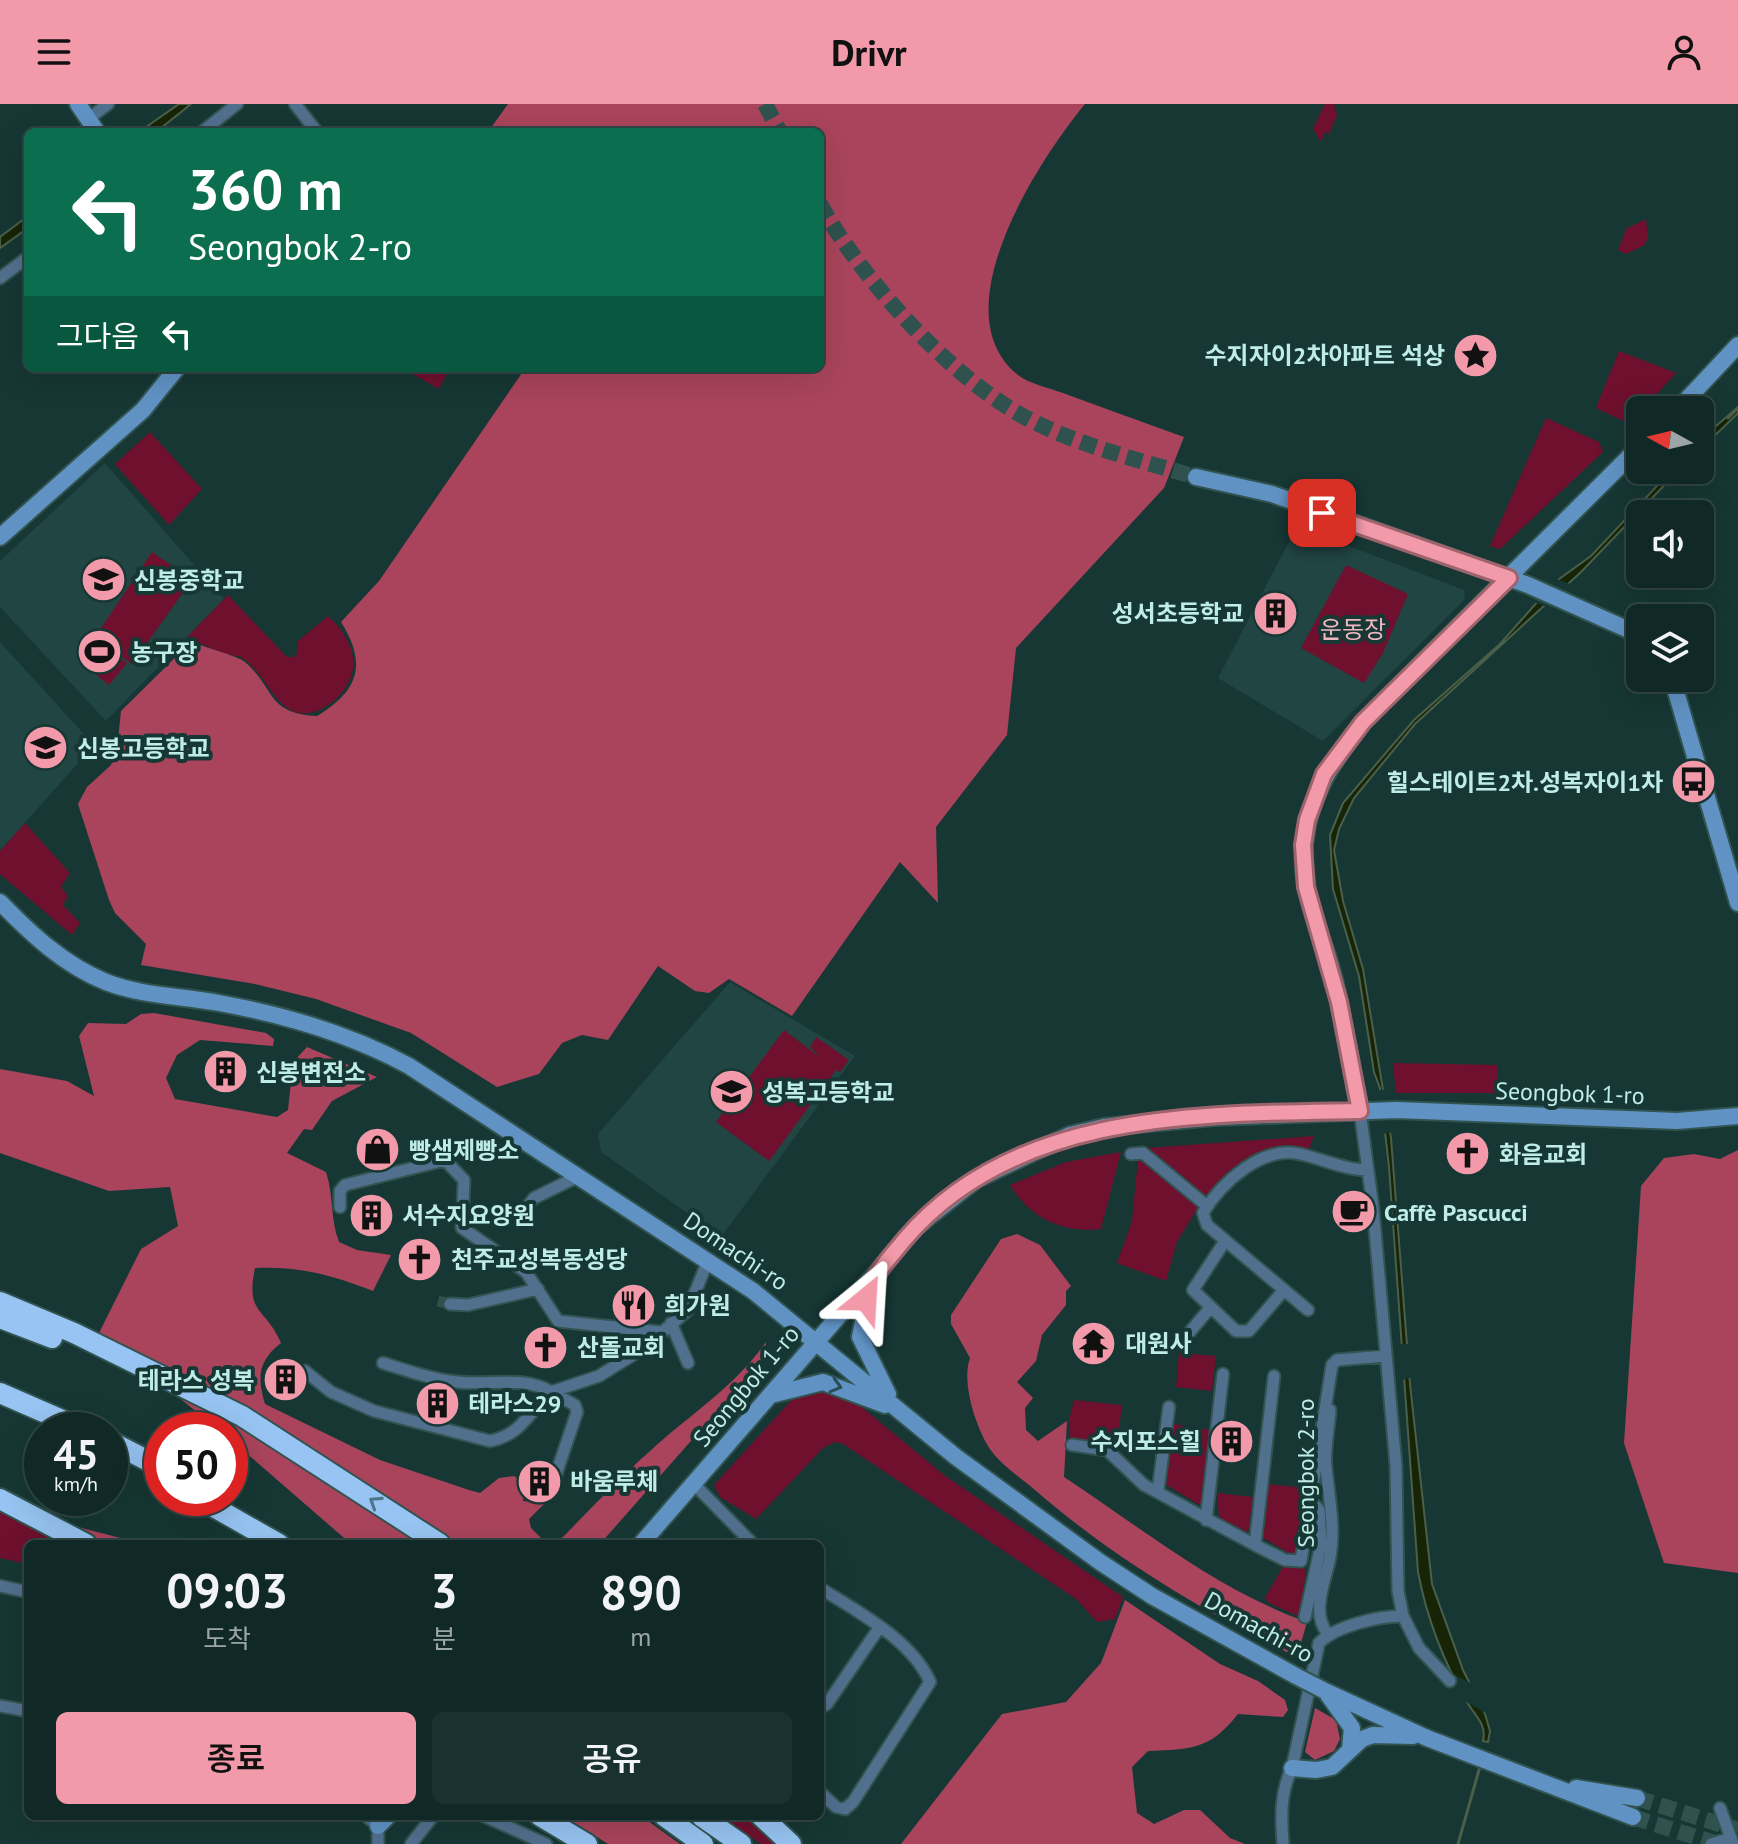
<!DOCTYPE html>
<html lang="ko">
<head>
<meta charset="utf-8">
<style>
	body { margin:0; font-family:"PT Sans","Noto Sans KR",sans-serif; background:#19312f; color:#f1f3f6; height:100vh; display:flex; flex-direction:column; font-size:30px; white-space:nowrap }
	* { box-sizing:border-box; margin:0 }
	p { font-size:26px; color:#9ca6a7 }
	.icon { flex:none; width:44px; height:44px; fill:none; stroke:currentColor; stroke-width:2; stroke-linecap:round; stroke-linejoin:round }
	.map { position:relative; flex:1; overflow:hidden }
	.details { position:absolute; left:24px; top:1436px; width:800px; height:280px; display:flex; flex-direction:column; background:#102927; border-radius:12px; box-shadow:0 8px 32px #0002,0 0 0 2px #304544 }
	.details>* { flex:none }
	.top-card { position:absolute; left:24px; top:24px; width:800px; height:244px; border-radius:12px; box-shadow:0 8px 32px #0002,0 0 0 2px #304544; background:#0b6e4f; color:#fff; overflow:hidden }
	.needle { width:52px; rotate:278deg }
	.fabs { position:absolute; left:1626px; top:292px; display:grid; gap:16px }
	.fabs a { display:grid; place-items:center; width:88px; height:88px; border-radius:12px; background:#102927; box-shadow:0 8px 32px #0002,0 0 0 2px #304544; font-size:40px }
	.speed { position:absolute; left:24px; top:1308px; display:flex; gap:16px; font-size:40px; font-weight:700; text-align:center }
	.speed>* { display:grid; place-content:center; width:104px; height:104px; border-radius:50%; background:#102927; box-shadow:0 8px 32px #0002,0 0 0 2px #304544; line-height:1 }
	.speed small { font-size:20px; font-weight:400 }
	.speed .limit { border:12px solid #d22; background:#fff; color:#111 }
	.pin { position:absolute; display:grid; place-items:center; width:68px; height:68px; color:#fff; margin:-34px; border-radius:16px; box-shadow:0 4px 12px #0006 }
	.me { position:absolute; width:88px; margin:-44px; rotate:27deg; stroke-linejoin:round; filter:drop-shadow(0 0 6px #0008) }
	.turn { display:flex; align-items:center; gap:28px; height:168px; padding:0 32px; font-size:36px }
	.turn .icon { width:104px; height:104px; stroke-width:2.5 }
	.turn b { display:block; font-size:56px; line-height:68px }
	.then { display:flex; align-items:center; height:76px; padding:0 32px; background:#0003; gap:16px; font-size:30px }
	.eta { display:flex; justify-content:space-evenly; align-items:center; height:136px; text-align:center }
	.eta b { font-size:48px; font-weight:600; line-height:56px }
	.cta { display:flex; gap:16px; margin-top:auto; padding:16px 32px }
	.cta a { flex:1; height:92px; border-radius:12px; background:#f39aaa; color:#111; font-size:32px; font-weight:600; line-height:92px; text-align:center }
	.cta a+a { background:#19312f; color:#f1f3f6 }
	header { display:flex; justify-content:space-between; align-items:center; height:104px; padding:0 32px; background:#f39aaa; color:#111; font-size:36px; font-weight:600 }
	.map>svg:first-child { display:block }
	.built { fill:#204542 }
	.green { fill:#6e102e }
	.forest { fill:#a9445c }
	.water { fill:#182406; stroke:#4a604a; stroke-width:2 }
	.pier { fill:#163734 }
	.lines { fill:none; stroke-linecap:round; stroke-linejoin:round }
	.stream { stroke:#4a604a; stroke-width:3 }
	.street-tunnel { stroke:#2f524f; stroke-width:11; stroke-dasharray:11 5.5; stroke-linecap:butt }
	.secondary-tunnel { stroke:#2f524f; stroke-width:16; stroke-dasharray:16 8; stroke-linecap:butt }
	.street-casing { stroke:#315451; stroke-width:15 }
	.secondary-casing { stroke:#315451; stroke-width:20 }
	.highway-casing { stroke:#315451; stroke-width:24 }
	.street { stroke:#51708e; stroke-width:11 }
	.secondary { stroke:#6093c4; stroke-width:16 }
	.highway { stroke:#97c4f2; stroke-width:20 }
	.secondary-bridge-casing { stroke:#315451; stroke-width:20; stroke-linecap:butt }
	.secondary-bridge { stroke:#6093c4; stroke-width:16 }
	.oneway { stroke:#284e58 }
	.oneway2 { stroke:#50768a }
	.route-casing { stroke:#9e646e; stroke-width:20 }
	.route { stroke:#f39aaa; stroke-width:14 }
	.labels { text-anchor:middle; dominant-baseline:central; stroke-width:8; stroke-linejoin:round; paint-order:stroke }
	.poi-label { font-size:24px; font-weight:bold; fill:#beece7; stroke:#163734; text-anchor:start }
	.park-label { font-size:24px; fill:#eeb6bf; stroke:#163734 }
	.street-label { font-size:24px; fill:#beece7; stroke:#163734 }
</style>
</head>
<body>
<header><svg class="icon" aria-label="menu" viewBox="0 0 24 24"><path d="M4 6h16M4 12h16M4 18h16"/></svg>Drivr<svg class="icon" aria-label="person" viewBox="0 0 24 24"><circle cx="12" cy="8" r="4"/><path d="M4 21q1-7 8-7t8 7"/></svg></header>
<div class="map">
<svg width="1738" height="1740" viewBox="0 0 1738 1740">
	<rect width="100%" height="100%" fill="#163734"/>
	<path class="built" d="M105 359 224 495 106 617 0 503V457Z
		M1297 422 1464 486 1465 495 1323 637 1218 574Z
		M0 538 94 641 0 747Z
		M730 878 855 952 721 1133 601 1048 598 1030Z"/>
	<path class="green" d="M1325 0H1334L1337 11 1329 30 1325 28 1321 38 1313 25Z
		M1646 115 1648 133 1645 141 1626 150 1618 146 1626 125Z
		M1619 247 1676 269 1630 320 1596 304Z
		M411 264H450L439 285 409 268Z
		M1546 314 1599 338 1603 348 1500 445 1490 442Z
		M150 328 202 385 169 421 115 360Z
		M152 448 192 476 132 560 95 533Z
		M1346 461 1408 490 1383 549 1364 579 1301 544Z
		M228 491 287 553H296L298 537 328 512C343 525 356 545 353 565 351 579 341 592 330 600 282 632 271 574 244 555 239 551 233 552 227 550 213 546 200 539 188 532Z
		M96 536 127 559 109 581 81 559Z
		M25 719 70 769 61 783 68 792 63 801 80 819 72 831 0 770V747Z
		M784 926 821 954 810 943 816 933 849 956 840 968 836 966 769 1057 716 1018Z
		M1393 959 1497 961V989H1396Z
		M1314 1032 1308 1047 1284 1045 1205 1093 1146 1044Z
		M1121 1048 1101 1125C1062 1129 1030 1114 1010 1081L1066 1058Z
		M1138 1054 1198 1103 1177 1138 1166 1177 1117 1159 1132 1117Z
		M1179 1249 1216 1252 1212 1287 1176 1283Z
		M815 1286 836 1287 853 1296 944 1371 1123 1493 1115 1515 1097 1518 1076 1495 843 1340 835 1338 823 1344 756 1415 720 1393 714 1381 797 1290Z
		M1074 1296 1122 1301 1116 1346 1106 1340 1070 1337 1069 1316Z
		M1173 1320 1211 1326 1201 1402 1165 1380Z
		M1268 1380 1305 1384 1294 1452 1263 1434Z
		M1217 1389 1253 1393 1248 1429 1219 1413Z
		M0 1405 65 1440H28V1460L0 1454Z
		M1284 1461 1306 1465 1300 1513 1269 1499 1265 1494Z
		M721 1712H755L785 1740H761Z"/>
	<path class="forest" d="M508 0H1085C1039 56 939 208 1018 271 1030 280 1049 284 1063 289 1103 304 1143 318 1184 333L1164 384 1016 544 1007 631 936 723 938 799 900 758 792 912 729 875 709 889 695 887 658 862 608 936 582 931 562 939 539 970 497 983 411 929 316 895 255 880 141 861 146 840 115 809 109 796 78 700 87 683 111 661 117 645 121 607 191 538C202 542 240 553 245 558 276 585 266 609 317 612 358 587 368 561 341 518L379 477 522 269 521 264H820V28H488Z
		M154 909 266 929 274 935 273 942 200 936 177 951 166 974 175 995 277 1013 288 1006 293 958 307 943 377 973 332 997 312 1026 304 1025 287 1049 326 1068C334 1092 330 1115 339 1138L357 1146 391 1151 373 1187C332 1171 299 1162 255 1164 245 1211 266 1203 281 1239 258 1257 257 1273 265 1300L380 1356 469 1386 480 1389 499 1374 514 1372 525 1380 523 1397 545 1399 529 1415 531 1424 547 1440H459L268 1318 99 1229 141 1145 178 1122 170 1083 109 1087 0 1049V965L67 977 94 992 79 932 88 919 126 920 141 910Z
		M1738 1046V1469L1664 1459 1624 1339 1641 1082 1664 1054 1694 1050 1720 1055Z
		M1017 1130 1040 1141 1071 1182 1066 1187V1201L1042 1231 1036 1257 1017 1278 1033 1294 1025 1304 1026 1326 1038 1337 1067 1317 1064 1373C1143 1425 1217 1486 1307 1518L1297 1553C1204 1508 1113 1454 1035 1386 1021 1374 1001 1361 990 1345 976 1324 961 1278 970 1254L951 1220V1211L1001 1135Z
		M766 1238 765 1253 600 1440H556C587 1409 616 1377 649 1348 689 1311 734 1284 766 1238Z
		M172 1288 228 1316 397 1422 418 1440H351L230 1335V1326H219Z
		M66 1420 144 1440H101Z
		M1125 1496 1220 1560 1258 1577 1285 1596 1288 1606 1283 1613 1238 1610C1210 1646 1191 1645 1148 1647L1132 1663 1137 1709 1154 1720 1184 1706H1200L1230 1734 1245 1740H901L1002 1610 1066 1598 1101 1559Z
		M1315 1604 1336 1616 1340 1635 1334 1647 1315 1656 1305 1648Z
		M564 1712H641L680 1740H608Z"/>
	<path class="water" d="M179 0H191L156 28H139Z
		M28 112V124L0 144V133Z
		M1738 303V309L1700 346V336Z
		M1672 366H1679L1581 468 1415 620 1354 694 1339 725 1334 746 1343 797 1363 865 1391 1034 1410 1280 1432 1480 1463 1566 1485 1610 1490 1627 1488 1638 1483 1637C1487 1620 1475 1612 1467 1598 1443 1557 1427 1515 1418 1468L1389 1063 1380 984 1374 968 1359 872 1333 785 1330 731 1343 699 1414 616 1500 540 1555 478 1591 452Z"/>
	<path class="pier" d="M1554 474 1573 481 1548 503 1533 498Z
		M1387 985 1394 1028 1381 1030 1376 987Z
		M1398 1240H1412L1414 1273 1401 1276Z
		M1446 1567 1475 1581 1489 1611 1461 1595Z"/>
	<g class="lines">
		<path class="stream" d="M1728 314 1738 304
			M1458 1740 1481 1659"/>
		<path class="street-tunnel" d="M438 1197 450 1200"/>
		<path class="secondary-tunnel" d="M765 0 780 28
			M820 100C861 173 941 263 1014 307 1068 339 1135 355 1196 373
			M1637 1694 1738 1726
			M1633 1713 1718 1740"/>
		<defs>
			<path id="street" d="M295 0 317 28
				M88 15 108 0
				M202 28 237 0
				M0 174 28 153
				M1360 1007 1373 1104 1396 1362 1398 1487 1403 1512 1419 1544 1450 1577
				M1131 1050 1143 1049 1207 1102
				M340 1103V1087L345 1081 445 1056 464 1076 462 1124 526 1168 558 1217 660 1228
				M521 1111 534 1094 579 1072
				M1225 1137 1193 1186 1236 1227H1249L1284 1186
				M450 1200 468 1201 538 1185
				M1308 1206 1207 1121 1203 1109C1221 1079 1262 1041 1300 1050 1323 1055 1345 1066 1368 1066
				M671 1219 688 1259
				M1189 1229 1210 1204
				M383 1259C408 1267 431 1275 457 1278 488 1282 524 1271 551 1288L599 1272 644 1244 688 1206 707 1159
				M305 1267 331 1288 374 1307 490 1337C522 1331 529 1307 551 1288L575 1301 577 1308 550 1388
				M1072 1341 1107 1346 1144 1381 1255 1441 1285 1456 1301 1457 1332 1261 1337 1256 1386 1252
				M694 1380 753 1440
				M1158 1386 1169 1303
				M1206 1416 1223 1270
				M1255 1441 1274 1272
				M0 1482 28 1488
				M820 1484C858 1508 912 1536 930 1578L853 1698 845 1705 836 1703 820 1688
				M1305 1513 1321 1441 1319 1406 1310 1396
				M1328 1530C1311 1510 1324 1480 1329 1458 1336 1426 1329 1394 1326 1363 1324 1345 1329 1325 1330 1306
				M0 1602 28 1607
				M820 1604 827 1600 879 1524
				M1720 1704 1731 1734
				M366 1712 378 1722V1740
				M484 1712 546 1740
				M411 1740 433 1712
				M1283 1740C1281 1713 1280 1689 1292 1664L1319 1539C1336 1522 1378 1512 1403 1512
				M1711 1740 1731 1734 1733 1739"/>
			<path id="secondary" d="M78 0 97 28
				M1677 306 1738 241
				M1196 373 1272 390 1528 481 1640 531
				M0 433 143 306 177 264
				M1672 574 1738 799
				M0 798C31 830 64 861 106 878 142 892 182 892 219 899 285 911 350 930 409 962L753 1187 956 1353 1100 1458 1152 1492 1296 1572
				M1360 1007C1350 961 1344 914 1332 868 1324 841 1313 814 1307 786 1293 719 1323 668 1363 618L1640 342
				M870 1181 860 1233 888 1290
				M775 1290 823 1278 885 1301
				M641 1440 916 1123 977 1075 1070 1031 1104 1023 1215 1013 1396 1006 1677 1017 1738 1012
				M1325 1587 1427 1634 1633 1713
				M1326 1588 1352 1624 1350 1645
				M1292 1664 1316 1666 1332 1663 1362 1635 1373 1631 1413 1632
				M1576 1684 1637 1694
				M378 1722 388 1712"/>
			<path id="highway" d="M0 1198 74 1229 242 1312 440 1440
				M0 1214 52 1234
				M0 1289 85 1326
				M110 1337 162 1364
				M198 1394 279 1440
				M0 1395 86 1440
				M540 1712 587 1740
				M664 1712 703 1740
				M701 1712 741 1740
				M761 1712 791 1740"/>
		</defs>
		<use href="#street" class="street-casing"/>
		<use href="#secondary" class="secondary-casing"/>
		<use href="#highway" class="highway-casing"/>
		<use href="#street" class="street"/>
		<use href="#secondary" class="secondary"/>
		<use href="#highway" class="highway"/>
		<defs>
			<path id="secondary-bridge" d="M1296 1572 1325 1587"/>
		</defs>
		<use href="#secondary-bridge" class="secondary-bridge-casing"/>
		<use href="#secondary-bridge" class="secondary-bridge"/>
	</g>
	<defs><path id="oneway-chevron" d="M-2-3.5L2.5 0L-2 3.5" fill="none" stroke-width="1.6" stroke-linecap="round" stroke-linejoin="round" transform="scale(2)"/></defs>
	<use class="oneway" href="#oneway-chevron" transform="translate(836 1282) rotate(16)"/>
	<use class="oneway2" href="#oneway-chevron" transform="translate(375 1398) rotate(-147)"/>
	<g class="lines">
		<defs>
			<path id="route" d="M866 1195C873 1170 889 1155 905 1135 1016 1005 1204 1010 1360 1007L1339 898 1306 783 1303 741 1307 716 1324 670 1363 618 1509 474 1322 409"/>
		</defs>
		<use href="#route" class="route-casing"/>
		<use href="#route" class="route"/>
	</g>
	<defs>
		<symbol id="sight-disc" viewBox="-11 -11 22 22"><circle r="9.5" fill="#f39aaa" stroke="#163734"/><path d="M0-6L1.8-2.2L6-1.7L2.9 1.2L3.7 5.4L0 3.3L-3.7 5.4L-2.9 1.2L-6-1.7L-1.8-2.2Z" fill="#111"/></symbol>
		<symbol id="school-disc" viewBox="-11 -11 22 22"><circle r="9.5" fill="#f39aaa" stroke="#163734"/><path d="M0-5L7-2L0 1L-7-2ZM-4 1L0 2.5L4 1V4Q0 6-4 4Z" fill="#111"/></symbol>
		<symbol id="building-disc" viewBox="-11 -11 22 22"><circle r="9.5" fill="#f39aaa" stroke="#163734"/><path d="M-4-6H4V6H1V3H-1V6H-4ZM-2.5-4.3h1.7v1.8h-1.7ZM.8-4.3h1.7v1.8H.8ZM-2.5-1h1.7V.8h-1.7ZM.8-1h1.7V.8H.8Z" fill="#111"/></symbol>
		<symbol id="stadium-disc" viewBox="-11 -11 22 22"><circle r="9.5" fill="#f39aaa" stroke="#163734"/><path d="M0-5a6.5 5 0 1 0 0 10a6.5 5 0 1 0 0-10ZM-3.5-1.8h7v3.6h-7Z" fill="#111"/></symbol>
		<symbol id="bus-disc" viewBox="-11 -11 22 22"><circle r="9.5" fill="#f39aaa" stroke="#163734"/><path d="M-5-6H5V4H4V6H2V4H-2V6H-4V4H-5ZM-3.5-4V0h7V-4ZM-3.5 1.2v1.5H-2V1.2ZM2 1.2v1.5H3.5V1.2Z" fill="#111"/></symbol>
		<symbol id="shop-disc" viewBox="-11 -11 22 22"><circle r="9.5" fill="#f39aaa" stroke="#163734"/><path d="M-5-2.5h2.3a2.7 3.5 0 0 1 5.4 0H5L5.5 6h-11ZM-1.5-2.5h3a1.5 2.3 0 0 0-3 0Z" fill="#111"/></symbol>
		<symbol id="church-disc" viewBox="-11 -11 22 22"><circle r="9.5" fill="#f39aaa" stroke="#163734"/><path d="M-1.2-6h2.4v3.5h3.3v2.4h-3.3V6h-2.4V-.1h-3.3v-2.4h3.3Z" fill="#111"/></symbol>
		<symbol id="cafe-disc" viewBox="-11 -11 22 22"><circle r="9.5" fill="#f39aaa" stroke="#163734"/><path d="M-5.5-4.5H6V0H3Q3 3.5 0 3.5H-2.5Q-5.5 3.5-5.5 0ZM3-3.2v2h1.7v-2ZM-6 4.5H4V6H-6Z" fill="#111"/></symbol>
		<symbol id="restaurant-disc" viewBox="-11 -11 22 22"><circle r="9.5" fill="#f39aaa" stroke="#163734"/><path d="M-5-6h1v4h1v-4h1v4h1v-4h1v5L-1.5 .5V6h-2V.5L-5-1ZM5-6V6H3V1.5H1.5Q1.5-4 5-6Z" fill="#111"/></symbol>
		<symbol id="temple-disc" viewBox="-11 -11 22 22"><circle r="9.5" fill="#f39aaa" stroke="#163734"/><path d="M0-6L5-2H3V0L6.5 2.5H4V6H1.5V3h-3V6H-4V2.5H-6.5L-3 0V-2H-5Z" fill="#111"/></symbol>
	</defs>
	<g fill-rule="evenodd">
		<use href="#sight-disc" x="1450" y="226" width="51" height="51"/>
		<use href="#school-disc" x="78" y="450" width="51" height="51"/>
		<use href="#building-disc" x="1250" y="484" width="51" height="51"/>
		<use href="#stadium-disc" x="74" y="522" width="51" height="51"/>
		<use href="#school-disc" x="20" y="618" width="51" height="51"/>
		<use href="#bus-disc" x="1668" y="652" width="51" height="51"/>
		<use href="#building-disc" x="200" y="942" width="51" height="51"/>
		<use href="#school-disc" x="706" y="962" width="51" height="51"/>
		<use href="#shop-disc" x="352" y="1020" width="51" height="51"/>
		<use href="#church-disc" x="1442" y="1024" width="51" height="51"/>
		<use href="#cafe-disc" x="1328" y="1082" width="51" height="51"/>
		<use href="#building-disc" x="346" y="1086" width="51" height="51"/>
		<use href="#church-disc" x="394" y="1130" width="51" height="51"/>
		<use href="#restaurant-disc" x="608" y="1176" width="51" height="51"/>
		<use href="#temple-disc" x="1068" y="1214" width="51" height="51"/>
		<use href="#church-disc" x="520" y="1218" width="51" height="51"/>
		<use href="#building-disc" x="260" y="1250" width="51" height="51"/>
		<use href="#building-disc" x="412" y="1274" width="51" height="51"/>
		<use href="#building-disc" x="1206" y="1312" width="51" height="51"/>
		<use href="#building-disc" x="514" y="1352" width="51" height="51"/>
	</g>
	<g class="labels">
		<g class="poi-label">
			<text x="1445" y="251" text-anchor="end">수지자이2차아파트 석상</text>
			<text x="134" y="476">신봉중학교</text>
			<text x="1244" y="509" text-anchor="end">성서초등학교</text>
			<text x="131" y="548">농구장</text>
			<text x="77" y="644">신봉고등학교</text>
			<text x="1663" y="678" text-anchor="end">힐스테이트2차.성복자이1차</text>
			<text x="256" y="968">신봉변전소</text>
			<text x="762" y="988">성복고등학교</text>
			<text x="409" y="1046">빵샘제빵소</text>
			<text x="1499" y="1050">화음교회</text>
			<text x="1384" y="1108">Caffè Pascucci</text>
			<text x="402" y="1111">서수지요양원</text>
			<text x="451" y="1155">천주교성복동성당</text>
			<text x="664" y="1201">희가원</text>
			<text x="1125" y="1239">대원사</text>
			<text x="577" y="1243">산돌교회</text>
			<text x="254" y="1276" text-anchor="end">테라스 성복</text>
			<text x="468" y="1299">테라스29</text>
			<text x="1201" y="1337" text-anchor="end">수지포스힐</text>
			<text x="570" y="1377">바움루체</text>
		</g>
		<g class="park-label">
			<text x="1353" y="525">운동장</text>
		</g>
		<g class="street-label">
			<text transform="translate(1570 989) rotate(2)">Seongbok 1-ro</text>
			<text transform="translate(736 1147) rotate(34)">Domachi-ro</text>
			<text transform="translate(746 1282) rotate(-50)">Seongbok 1-ro</text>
			<text transform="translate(1305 1369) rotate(-90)">Seongbok 2-ro</text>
			<text transform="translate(1259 1523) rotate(29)">Domachi-ro</text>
		</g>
	</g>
</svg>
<div class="fabs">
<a><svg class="needle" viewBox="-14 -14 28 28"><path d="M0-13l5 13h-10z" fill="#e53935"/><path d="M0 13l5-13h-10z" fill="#9ca6a7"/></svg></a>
<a><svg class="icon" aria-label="sound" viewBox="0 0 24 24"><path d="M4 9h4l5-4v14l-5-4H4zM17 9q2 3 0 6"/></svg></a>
<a><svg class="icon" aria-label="layers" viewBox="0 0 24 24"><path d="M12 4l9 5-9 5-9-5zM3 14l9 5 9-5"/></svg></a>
</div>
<div class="speed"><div>45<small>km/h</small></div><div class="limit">50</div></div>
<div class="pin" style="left:1322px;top:409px;background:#d93025"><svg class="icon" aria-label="arrive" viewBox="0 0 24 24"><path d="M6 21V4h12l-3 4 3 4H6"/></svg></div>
<svg class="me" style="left:866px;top:1195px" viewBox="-20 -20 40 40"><path d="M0-17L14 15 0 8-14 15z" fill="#f39aaa" stroke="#fff" stroke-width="4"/></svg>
<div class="top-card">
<div class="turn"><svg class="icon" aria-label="left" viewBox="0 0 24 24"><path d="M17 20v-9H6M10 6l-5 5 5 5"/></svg><div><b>360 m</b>Seongbok 2-ro</div></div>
<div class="then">그다음<svg class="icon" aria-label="left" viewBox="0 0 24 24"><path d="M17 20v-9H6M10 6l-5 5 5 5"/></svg></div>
</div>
<section class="details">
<div class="eta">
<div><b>09:03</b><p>도착</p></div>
<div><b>3</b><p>분</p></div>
<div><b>890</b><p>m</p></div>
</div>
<div class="cta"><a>종료</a><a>공유</a></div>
</section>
</div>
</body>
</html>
